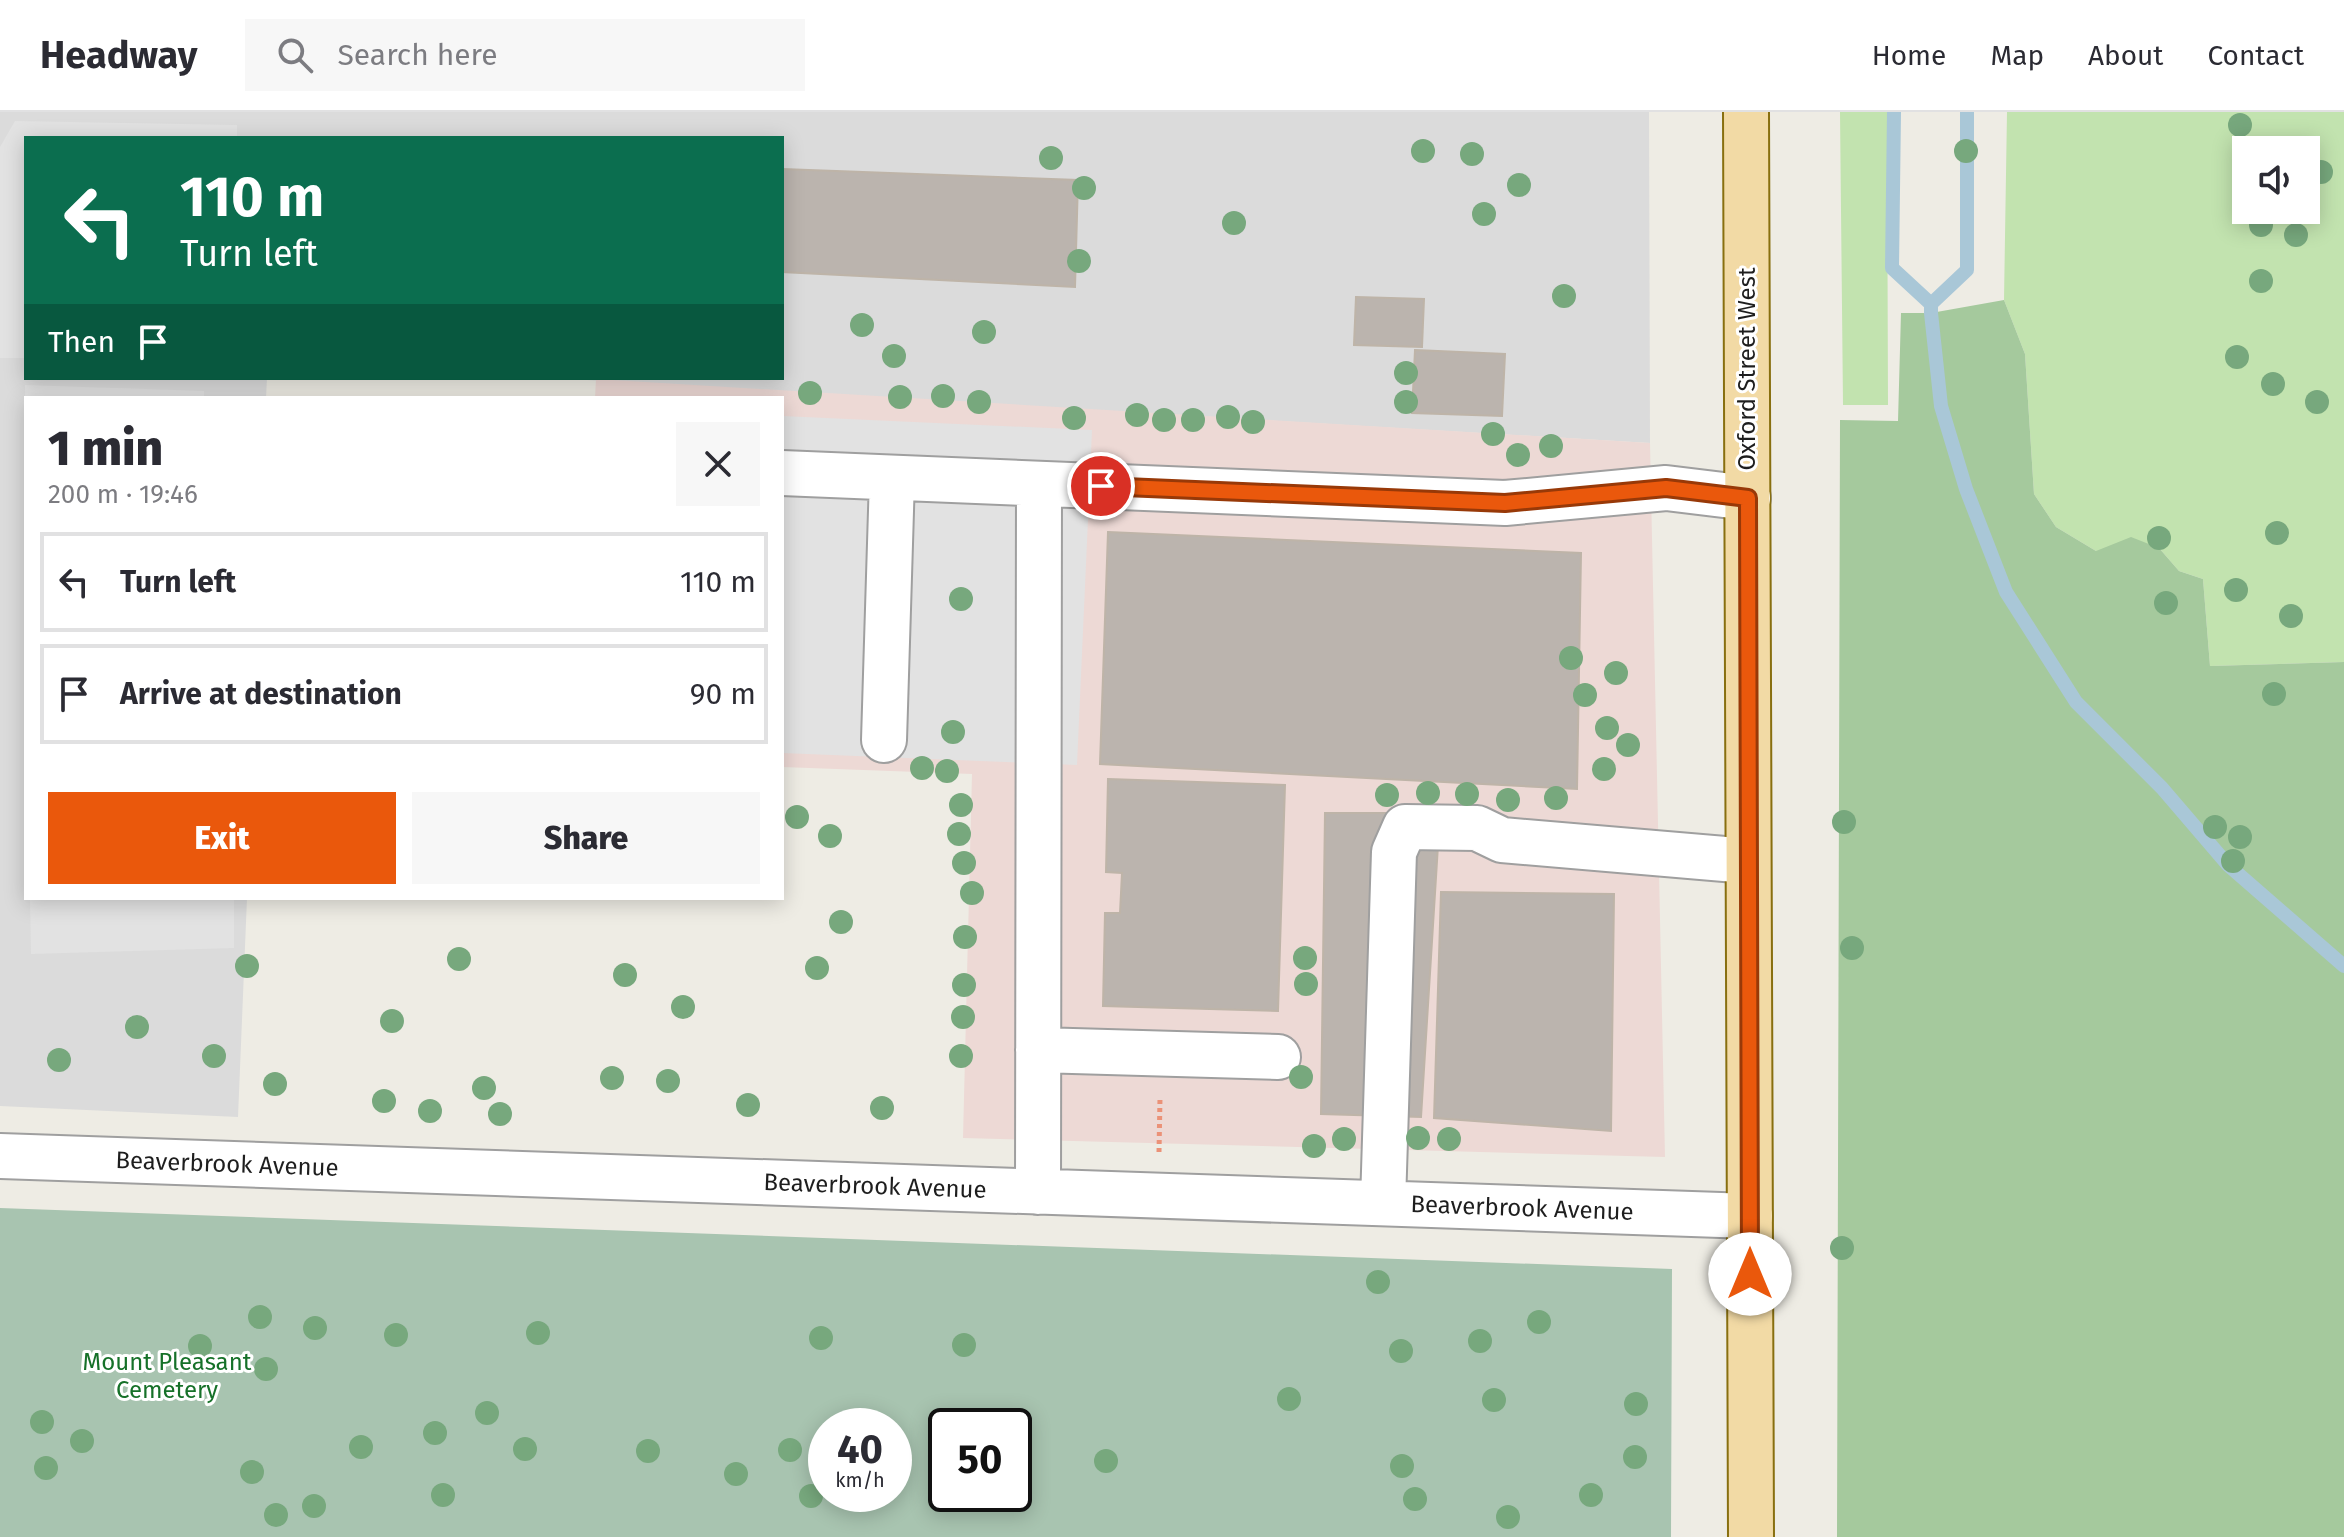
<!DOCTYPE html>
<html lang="en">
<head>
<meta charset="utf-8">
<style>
	body { margin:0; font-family:"Fira Sans",sans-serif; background:#f7f7f7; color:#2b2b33; height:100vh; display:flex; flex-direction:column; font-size:30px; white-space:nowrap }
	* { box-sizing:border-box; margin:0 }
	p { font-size:26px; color:#7c7c81 }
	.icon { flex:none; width:44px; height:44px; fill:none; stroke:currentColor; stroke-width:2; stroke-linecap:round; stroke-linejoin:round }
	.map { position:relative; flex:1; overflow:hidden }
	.details { position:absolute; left:24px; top:284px; width:760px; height:504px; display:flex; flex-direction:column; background:#fff; border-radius:0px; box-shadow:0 4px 20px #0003 }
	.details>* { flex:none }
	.banner { position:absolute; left:24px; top:24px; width:760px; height:244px; border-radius:0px; box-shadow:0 4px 20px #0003; background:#0b6e4f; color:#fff; overflow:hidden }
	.fabs { position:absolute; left:2232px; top:24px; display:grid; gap:16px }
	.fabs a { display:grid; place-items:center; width:88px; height:88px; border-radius:0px; background:#fff; box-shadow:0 4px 20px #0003; font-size:40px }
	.speed { position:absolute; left:808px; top:1296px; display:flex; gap:16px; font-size:40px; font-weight:700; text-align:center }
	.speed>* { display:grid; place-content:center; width:104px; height:104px; border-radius:50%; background:#fff; box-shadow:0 4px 20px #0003; line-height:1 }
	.speed small { font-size:20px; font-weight:400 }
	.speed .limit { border:4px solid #111; border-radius:12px; background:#fff; color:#111 }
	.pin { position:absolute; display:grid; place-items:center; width:68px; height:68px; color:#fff; margin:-34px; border:4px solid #fff; border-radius:50%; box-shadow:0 2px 8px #0007 }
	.me { position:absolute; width:88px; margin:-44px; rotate:0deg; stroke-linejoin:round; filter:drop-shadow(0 0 6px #0008) }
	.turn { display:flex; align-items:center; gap:28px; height:168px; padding:0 24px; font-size:36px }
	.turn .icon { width:104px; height:104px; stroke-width:2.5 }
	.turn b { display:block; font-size:56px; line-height:68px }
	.then { display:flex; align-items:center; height:76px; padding:0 24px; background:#0003; gap:16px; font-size:30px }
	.round { display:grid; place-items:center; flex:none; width:84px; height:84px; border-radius:0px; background:#f7f7f7 }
	.summary { display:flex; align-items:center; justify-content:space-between; height:136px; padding:0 24px }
	h1 { font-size:48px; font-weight:800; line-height:60px }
	.action { display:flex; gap:16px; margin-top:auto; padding:16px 24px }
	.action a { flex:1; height:92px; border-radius:0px; background:#ea580c; color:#fff; font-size:32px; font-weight:800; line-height:92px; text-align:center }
	.action a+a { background:#f7f7f7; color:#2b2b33 }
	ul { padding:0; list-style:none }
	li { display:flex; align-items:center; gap:24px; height:100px; margin:0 16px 12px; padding:0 8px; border:4px solid #e1e1e2; border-radius:0px }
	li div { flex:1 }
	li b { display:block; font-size:30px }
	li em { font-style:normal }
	header { display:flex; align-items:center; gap:48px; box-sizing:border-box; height:112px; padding:0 40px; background:#fff; border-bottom:2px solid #e1e1e2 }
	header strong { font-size:38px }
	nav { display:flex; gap:44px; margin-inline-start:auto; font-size:28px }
	.search { width:560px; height:72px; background:#f7f7f7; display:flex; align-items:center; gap:20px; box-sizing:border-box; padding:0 28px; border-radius:0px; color:#7c7c81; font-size:30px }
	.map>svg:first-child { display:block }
	.residential { fill:#dbdbdb }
	.commercial { fill:#edd9d5 }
	.grass { fill:#c2e3af; fill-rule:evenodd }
	.forest { fill:#a5c99d }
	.cemetery { fill:#a8c4b0; fill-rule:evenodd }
	.parking { fill:#e2e2e2 }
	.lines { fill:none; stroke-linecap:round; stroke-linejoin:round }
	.stream { stroke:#a9c7d7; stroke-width:14 }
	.building { fill:#bbb4ae; stroke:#beb4a8; stroke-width:2 }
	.minor-casing { stroke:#9f9f9f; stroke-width:48 }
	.major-casing { stroke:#886f0f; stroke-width:48 }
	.path { stroke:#eb9278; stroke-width:5; stroke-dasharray:4 4; stroke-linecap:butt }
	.minor { stroke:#fff; stroke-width:44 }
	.major { stroke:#f2daa5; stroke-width:44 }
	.tree { fill:#77a87d }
	.route-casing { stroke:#983908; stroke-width:20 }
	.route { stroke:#ea580c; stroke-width:14 }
	.labels { text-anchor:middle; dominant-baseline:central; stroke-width:6; stroke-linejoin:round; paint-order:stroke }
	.street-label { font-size:24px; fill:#1e1e1e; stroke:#fff }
	.park-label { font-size:24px; fill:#167129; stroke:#fff }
</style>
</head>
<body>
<header>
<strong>Headway</strong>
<div class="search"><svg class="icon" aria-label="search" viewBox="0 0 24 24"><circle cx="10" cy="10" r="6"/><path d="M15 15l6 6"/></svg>Search here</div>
<nav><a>Home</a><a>Map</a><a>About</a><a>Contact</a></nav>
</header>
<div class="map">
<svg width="2344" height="1425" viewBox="0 0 2344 1425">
	<rect width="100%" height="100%" fill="#eeece4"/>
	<path class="residential" d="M0 0H1649L1650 331 554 266H782V26H26V266H267L266 286H26V786H247L238 1005 0 994Z"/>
	<path class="commercial" d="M596 267 1650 331 1665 1045 963 1026 972 662 782 655V286H595Z"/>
	<path class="grass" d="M1840 0H1887L1888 293H1843Z
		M2007 0H2344V550L2210 554 2203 467 2179 459 2159 436 2096 439 2056 415 2034 382 2025 242 2004 188ZM2246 38H2306V98H2246Z"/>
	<path class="forest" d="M2004 188 2025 242 2034 382 2056 415 2096 439 2131 425 2159 436 2179 459 2203 467 2210 554 2344 550V1425H1837L1840 308 1898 309 1901 201H1931Z"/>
	<path class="cemetery" d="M0 1096 1672 1157 1671 1425H0ZM826 1314H894V1382H826ZM946 1314H1014V1382H946Z"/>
	<path class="parking" d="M15 9 237 13V26H26V246H0V35Z
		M25 273 204 279V286H26V388Z
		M782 304 1092 318 1077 653 782 641Z
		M30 786H234V836L31 842Z"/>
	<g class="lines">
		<path class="stream" d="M1894 0 1892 156 1931 192
			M1967 0V158L1931 192V201L1941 294 1966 377 2006 480 2076 590 2162 676 2228 753 2344 854"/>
	</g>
	<path class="building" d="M782 57 1078 68 1075 175 782 160Z
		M1356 185 1424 187 1422 235 1354 233Z
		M1415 238 1505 242 1502 304 1412 301Z
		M1108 420 1581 441 1577 677 1100 652Z
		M1108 667 1285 673 1278 899 1103 894 1105 801H1120L1122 761 1106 760Z
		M1325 701H1440L1421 1005 1321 1002Z
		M1441 780 1614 782 1611 1019 1434 1006Z"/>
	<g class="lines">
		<defs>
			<path id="minor" d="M782 361 1505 391 1666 376 1748 386
				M884 628 892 366
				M1038 938 1278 945
				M0 1044 1750 1104
				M1038 1080 1039 372
				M1383 1091 1394 740 1405 715 1477 716 1502 728 1748 749"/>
			<path id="major" d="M1746 0 1751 1425"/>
		</defs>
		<use href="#minor" class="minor-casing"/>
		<use href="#major" class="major-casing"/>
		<path class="path" d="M1159 1040 1160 986"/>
		<use href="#minor" class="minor"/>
		<use href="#major" class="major"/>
	</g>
	<g class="tree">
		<circle cx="2240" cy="13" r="12"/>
		<circle cx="1423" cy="39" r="12"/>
		<circle cx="1966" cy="39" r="12"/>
		<circle cx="1472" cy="42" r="12"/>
		<circle cx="1051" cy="46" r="12"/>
		<circle cx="2321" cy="60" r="12"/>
		<circle cx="1519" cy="73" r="12"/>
		<circle cx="1084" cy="76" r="12"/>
		<circle cx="1484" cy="102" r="12"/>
		<circle cx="1234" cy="111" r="12"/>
		<circle cx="2261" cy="113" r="12"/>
		<circle cx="2296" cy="123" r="12"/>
		<circle cx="1079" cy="149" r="12"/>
		<circle cx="2261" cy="169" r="12"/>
		<circle cx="1564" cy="184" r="12"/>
		<circle cx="862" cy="213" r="12"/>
		<circle cx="984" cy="220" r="12"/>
		<circle cx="894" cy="244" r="12"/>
		<circle cx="2237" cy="245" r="12"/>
		<circle cx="1406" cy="261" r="12"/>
		<circle cx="2273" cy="272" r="12"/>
		<circle cx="810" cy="281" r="12"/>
		<circle cx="943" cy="284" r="12"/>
		<circle cx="900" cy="285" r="12"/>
		<circle cx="979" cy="290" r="12"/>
		<circle cx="1406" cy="290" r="12"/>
		<circle cx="2317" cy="290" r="12"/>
		<circle cx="1137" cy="303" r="12"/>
		<circle cx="1228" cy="305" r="12"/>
		<circle cx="1074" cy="306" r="12"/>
		<circle cx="1164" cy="308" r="12"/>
		<circle cx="1193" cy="308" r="12"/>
		<circle cx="1253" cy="310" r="12"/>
		<circle cx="1493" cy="322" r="12"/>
		<circle cx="1551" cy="334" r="12"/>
		<circle cx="1518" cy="343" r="12"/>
		<circle cx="2277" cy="421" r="12"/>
		<circle cx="2159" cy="426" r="12"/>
		<circle cx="2236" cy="478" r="12"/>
		<circle cx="961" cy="487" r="12"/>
		<circle cx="2166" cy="491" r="12"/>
		<circle cx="2291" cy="504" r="12"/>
		<circle cx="1571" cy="546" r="12"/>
		<circle cx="1616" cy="561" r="12"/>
		<circle cx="2274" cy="582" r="12"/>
		<circle cx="1585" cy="583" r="12"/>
		<circle cx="1607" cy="616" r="12"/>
		<circle cx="953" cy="620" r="12"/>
		<circle cx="1628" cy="633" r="12"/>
		<circle cx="922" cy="656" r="12"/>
		<circle cx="1604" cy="657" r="12"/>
		<circle cx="947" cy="659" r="12"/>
		<circle cx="1428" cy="681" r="12"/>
		<circle cx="1467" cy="682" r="12"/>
		<circle cx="1387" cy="683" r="12"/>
		<circle cx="1556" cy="686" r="12"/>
		<circle cx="1508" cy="688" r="12"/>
		<circle cx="961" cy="693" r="12"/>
		<circle cx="797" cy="705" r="12"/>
		<circle cx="1844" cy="710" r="12"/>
		<circle cx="2215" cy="715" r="12"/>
		<circle cx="959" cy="722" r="12"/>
		<circle cx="830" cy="724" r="12"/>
		<circle cx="2240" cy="725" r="12"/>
		<circle cx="2233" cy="749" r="12"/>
		<circle cx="964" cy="751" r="12"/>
		<circle cx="972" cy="781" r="12"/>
		<circle cx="841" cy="810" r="12"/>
		<circle cx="965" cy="825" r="12"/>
		<circle cx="1852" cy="836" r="12"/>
		<circle cx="1305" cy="846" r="12"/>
		<circle cx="459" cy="847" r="12"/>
		<circle cx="247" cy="854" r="12"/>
		<circle cx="817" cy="856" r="12"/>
		<circle cx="625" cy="863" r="12"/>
		<circle cx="1306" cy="872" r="12"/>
		<circle cx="964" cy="873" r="12"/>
		<circle cx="683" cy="895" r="12"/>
		<circle cx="963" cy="905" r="12"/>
		<circle cx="392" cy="909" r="12"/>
		<circle cx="137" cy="915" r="12"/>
		<circle cx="214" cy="944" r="12"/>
		<circle cx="961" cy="944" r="12"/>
		<circle cx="59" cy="948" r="12"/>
		<circle cx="1301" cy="965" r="12"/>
		<circle cx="612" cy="966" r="12"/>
		<circle cx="668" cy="969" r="12"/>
		<circle cx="275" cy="972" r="12"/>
		<circle cx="484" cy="976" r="12"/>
		<circle cx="384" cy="989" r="12"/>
		<circle cx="748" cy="993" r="12"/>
		<circle cx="882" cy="996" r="12"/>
		<circle cx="430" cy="999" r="12"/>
		<circle cx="500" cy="1002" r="12"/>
		<circle cx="1418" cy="1026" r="12"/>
		<circle cx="1344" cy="1027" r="12"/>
		<circle cx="1449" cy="1027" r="12"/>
		<circle cx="1314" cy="1034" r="12"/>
		<circle cx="1842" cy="1136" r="12"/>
		<circle cx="1378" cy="1170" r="12"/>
		<circle cx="260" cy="1205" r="12"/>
		<circle cx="1539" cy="1210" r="12"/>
		<circle cx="315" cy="1216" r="12"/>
		<circle cx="538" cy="1221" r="12"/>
		<circle cx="396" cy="1223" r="12"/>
		<circle cx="821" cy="1226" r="12"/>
		<circle cx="1480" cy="1229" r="12"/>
		<circle cx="964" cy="1233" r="12"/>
		<circle cx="200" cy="1234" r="12"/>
		<circle cx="1401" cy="1239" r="12"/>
		<circle cx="266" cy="1257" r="12"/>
		<circle cx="1289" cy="1287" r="12"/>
		<circle cx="1494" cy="1288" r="12"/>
		<circle cx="1636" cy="1292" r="12"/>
		<circle cx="487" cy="1301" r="12"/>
		<circle cx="42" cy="1310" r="12"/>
		<circle cx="435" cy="1321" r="12"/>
		<circle cx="82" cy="1329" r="12"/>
		<circle cx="361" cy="1335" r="12"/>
		<circle cx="525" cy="1337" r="12"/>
		<circle cx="790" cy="1338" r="12"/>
		<circle cx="648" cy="1339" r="12"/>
		<circle cx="1635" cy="1345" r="12"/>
		<circle cx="1106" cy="1349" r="12"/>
		<circle cx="1402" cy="1354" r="12"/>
		<circle cx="46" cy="1356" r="12"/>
		<circle cx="252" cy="1360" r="12"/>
		<circle cx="736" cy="1362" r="12"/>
		<circle cx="443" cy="1383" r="12"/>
		<circle cx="1591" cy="1383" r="12"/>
		<circle cx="811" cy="1384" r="12"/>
		<circle cx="1415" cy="1387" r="12"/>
		<circle cx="314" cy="1394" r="12"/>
		<circle cx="276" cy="1403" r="12"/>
		<circle cx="1508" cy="1405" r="12"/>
	</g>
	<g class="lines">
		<defs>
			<path id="route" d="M1101 374 1505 391 1666 376 1748 386 1750 1162"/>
		</defs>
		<use href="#route" class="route-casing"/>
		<use href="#route" class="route"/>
	</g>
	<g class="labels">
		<g class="street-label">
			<text transform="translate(1747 257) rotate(-90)">Oxford Street West</text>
			<text transform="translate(227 1052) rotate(2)">Beaverbrook Avenue</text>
			<text transform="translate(875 1074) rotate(2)">Beaverbrook Avenue</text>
			<text transform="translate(1522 1096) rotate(2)">Beaverbrook Avenue</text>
		</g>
		<g class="park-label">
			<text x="167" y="1250">Mount Pleasant<tspan x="167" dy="28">Cemetery</tspan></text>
		</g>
	</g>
</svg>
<div class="fabs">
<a><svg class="icon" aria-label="sound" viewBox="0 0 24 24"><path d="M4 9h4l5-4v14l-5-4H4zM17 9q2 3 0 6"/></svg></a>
</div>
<div class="speed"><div>40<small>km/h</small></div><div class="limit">50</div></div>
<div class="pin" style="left:1101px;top:374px;background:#d93025"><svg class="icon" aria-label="arrive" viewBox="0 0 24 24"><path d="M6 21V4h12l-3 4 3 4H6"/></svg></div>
<svg class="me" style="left:1750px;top:1162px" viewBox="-20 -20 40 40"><circle r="19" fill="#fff"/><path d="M0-13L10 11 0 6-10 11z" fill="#ea580c"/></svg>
<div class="banner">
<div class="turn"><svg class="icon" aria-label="left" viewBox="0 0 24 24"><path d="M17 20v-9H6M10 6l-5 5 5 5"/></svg><div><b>110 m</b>Turn left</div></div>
<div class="then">Then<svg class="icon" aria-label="arrive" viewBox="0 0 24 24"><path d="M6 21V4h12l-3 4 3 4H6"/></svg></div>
</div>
<section class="details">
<div class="summary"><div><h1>1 min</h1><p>200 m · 19:46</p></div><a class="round"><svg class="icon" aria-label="close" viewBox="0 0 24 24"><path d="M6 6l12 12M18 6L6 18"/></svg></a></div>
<ul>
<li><svg class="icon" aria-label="left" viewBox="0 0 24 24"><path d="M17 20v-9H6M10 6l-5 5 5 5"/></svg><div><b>Turn left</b></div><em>110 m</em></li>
<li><svg class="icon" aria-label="arrive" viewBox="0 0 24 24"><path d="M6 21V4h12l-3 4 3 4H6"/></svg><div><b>Arrive at destination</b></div><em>90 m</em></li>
</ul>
<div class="action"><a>Exit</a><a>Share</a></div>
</section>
</div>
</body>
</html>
